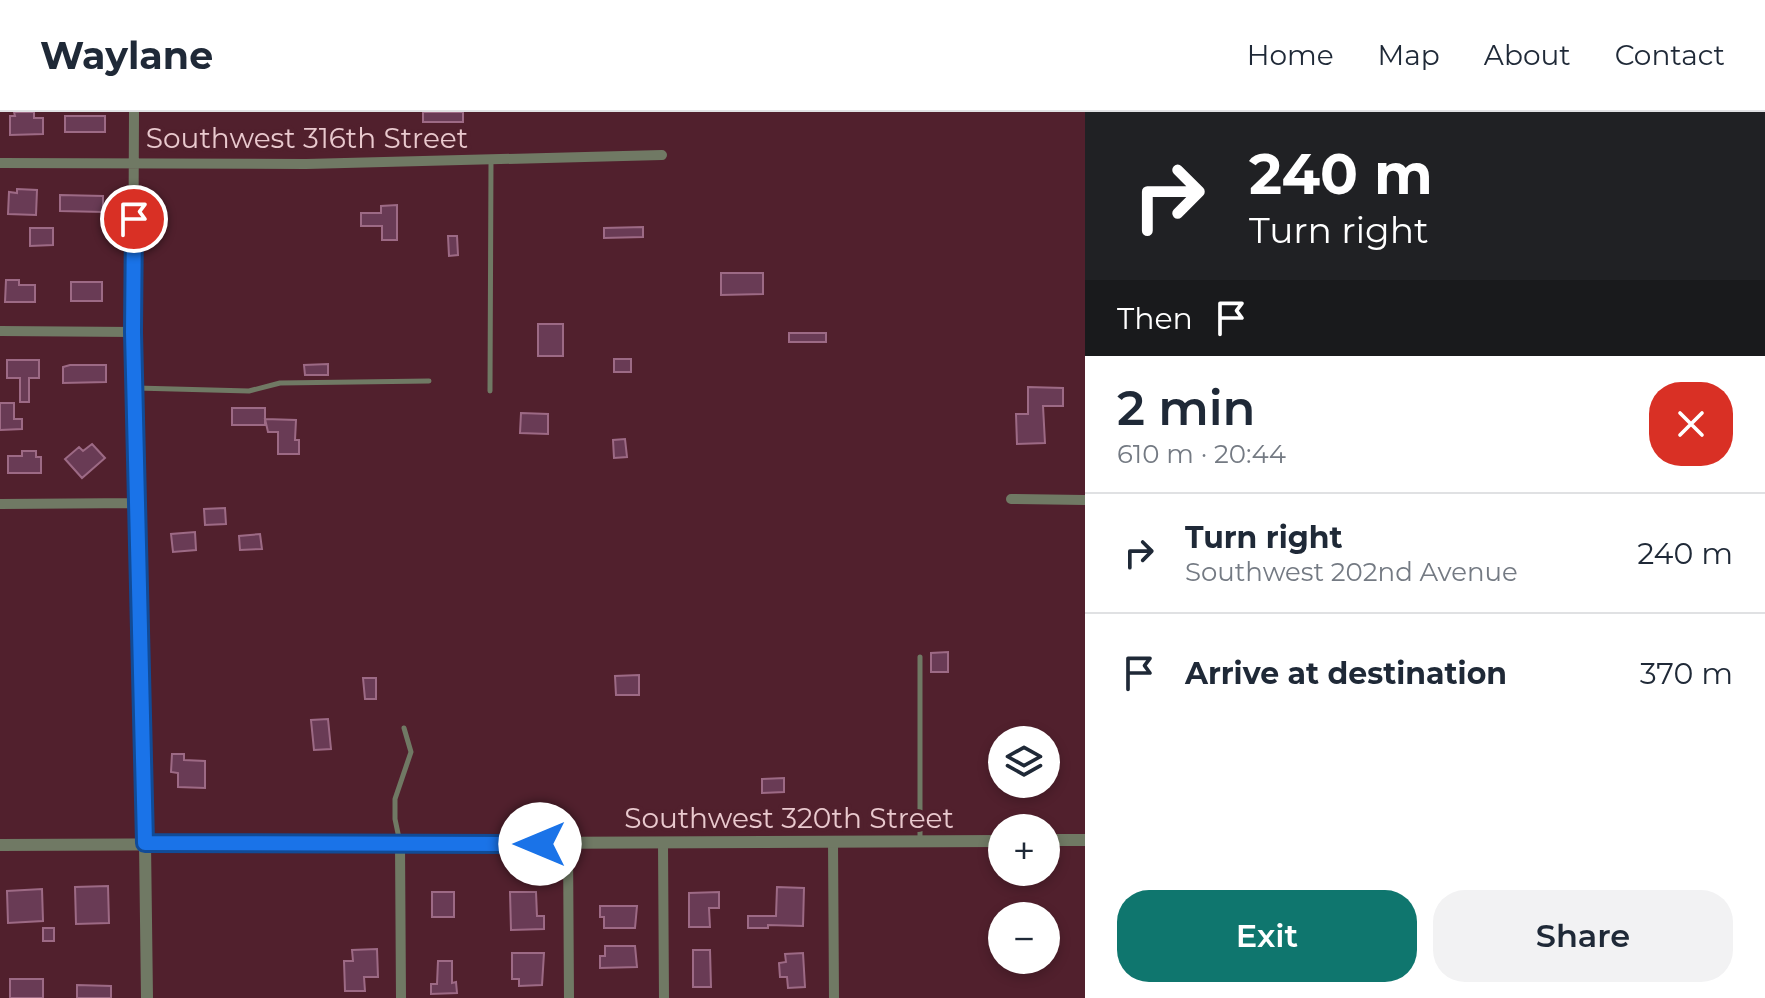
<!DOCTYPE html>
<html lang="en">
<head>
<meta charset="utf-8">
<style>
	body { margin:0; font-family:Montserrat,sans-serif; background:#f2f2f3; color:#1f2937; height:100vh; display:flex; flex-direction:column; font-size:30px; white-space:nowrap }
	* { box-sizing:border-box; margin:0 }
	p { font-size:26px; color:#747a83 }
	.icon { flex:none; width:44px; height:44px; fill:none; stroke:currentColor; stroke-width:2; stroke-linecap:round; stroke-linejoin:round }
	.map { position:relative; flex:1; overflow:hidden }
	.panel { display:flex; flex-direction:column; background:#fff; width:680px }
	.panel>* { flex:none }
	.top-card { background:#202124; color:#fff; overflow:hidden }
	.buttons { position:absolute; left:988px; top:614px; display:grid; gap:16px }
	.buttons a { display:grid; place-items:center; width:72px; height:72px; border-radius:50%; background:#fff; box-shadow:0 4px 12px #0003; font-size:40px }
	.pin { position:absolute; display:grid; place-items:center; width:68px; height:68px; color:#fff; margin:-34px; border:4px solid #fff; border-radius:50%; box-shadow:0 2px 8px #0007 }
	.me { position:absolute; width:88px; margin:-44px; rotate:270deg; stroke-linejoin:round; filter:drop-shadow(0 0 6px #0008) }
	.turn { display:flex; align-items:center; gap:28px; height:168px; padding:0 32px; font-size:36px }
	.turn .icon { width:104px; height:104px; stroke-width:2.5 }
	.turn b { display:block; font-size:56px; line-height:68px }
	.then { display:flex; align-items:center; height:76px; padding:0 32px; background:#0003; gap:16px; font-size:30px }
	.round { display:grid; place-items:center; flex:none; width:84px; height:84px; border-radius:32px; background:#f2f2f3 }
	.overview { display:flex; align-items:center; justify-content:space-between; height:136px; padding:0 32px }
	h1 { font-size:48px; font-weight:600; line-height:60px }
	.action { display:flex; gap:16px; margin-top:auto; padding:16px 32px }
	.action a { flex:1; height:92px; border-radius:32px; background:#0f766e; color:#fff; font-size:32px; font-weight:600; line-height:92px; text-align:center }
	.action a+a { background:#f2f2f3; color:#1f2937 }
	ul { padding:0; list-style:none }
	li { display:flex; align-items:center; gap:24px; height:120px; padding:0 32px; border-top:2px solid #e0e1e3 }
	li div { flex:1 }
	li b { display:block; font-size:30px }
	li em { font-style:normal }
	header { display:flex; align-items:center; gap:48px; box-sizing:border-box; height:112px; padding:0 40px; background:#fff; border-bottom:2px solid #e0e1e3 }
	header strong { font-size:38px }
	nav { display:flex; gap:44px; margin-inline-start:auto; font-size:28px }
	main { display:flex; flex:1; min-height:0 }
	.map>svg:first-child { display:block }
	.building { fill:#693b55; stroke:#9d6a85; stroke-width:2 }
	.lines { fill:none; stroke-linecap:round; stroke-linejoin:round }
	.service { stroke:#707964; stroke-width:5 }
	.minor { stroke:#707964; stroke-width:10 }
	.tertiary { stroke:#707964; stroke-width:12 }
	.route-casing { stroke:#114b97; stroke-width:20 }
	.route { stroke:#1a73e8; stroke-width:14 }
	.labels { text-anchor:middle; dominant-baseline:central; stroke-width:8; stroke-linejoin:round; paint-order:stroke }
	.street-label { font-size:28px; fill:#e9c9ce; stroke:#51202d }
</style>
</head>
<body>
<header>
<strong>Waylane</strong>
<nav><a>Home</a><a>Map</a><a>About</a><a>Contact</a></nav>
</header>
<main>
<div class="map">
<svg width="1085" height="886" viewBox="0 0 1085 886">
	<rect width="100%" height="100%" fill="#51202d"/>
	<path class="building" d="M14 0H34V6H43V22L10 23V4H15Z
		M423 0H463V10H423Z
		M65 4H105V20H65Z
		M17 77 37 78 36 103 8 102 9 80 17 81Z
		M60 83 103 84V100L60 99Z
		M397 93V128H382V114H361V101H381V94Z
		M643 115V125L604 126V116Z
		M30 116H53V133L30 134Z
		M448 124H457L458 143 449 144Z
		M721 161H763V182L721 183Z
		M6 168H19V173H35V190H5Z
		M71 170H102V189H71Z
		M538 212H563V244H538Z
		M789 221H826V230H789Z
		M614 247H631V260H614Z
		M7 248H39V266H29V290H20V266H7Z
		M328 252V263H305L304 253Z
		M70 253H106V270L63 271V255Z
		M1028 275 1063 276V294H1043L1045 331 1017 332 1016 302H1028Z
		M0 291H14V307H22V317L0 318Z
		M232 296H265V313H232Z
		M521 301 548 302V322L520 321Z
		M265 307 296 308 295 328H299V342H278V320H268Z
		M625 327 627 345 614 346 613 328Z
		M92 332 105 346 82 366 65 347 79 335 83 339Z
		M22 339H36V345H41V361H8V344H22Z
		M225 396 226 412 205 413 204 397Z
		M195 420 196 438 173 440 171 422Z
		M260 422 262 437 240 438 239 424Z
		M948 540V560H931V541Z
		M639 563V583H616L615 564Z
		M363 566H376V587H365Z
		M328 607 331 637 314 638 311 608Z
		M172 642H184V648L205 649V676L178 675V661L171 660Z
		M784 666V680L762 681V667Z
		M108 774 109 811 76 812 75 775Z
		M777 775 804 776 803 814 768 813V816H748V804H776Z
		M42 777 43 809 8 811 7 779Z
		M432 780H454V805H432Z
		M510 780H536L537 804H544V817L511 818Z
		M719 780V796H709L710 815H689V781Z
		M600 794H637L635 816H604V805H600Z
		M43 816H54V829H43Z
		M605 834H635L637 855 600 856V844H605Z
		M377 837 378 865H364L365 879H345L344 849H353L352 838Z
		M693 838H710L711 875H693Z
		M512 841H544L542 873 519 874V867H512Z
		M803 841 805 875 788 876 787 865H780L779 851 786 850 785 842Z
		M438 849H452V871L456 870 457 881 431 882V872H437Z
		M10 867H43V886H10Z
		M77 873 111 874V886H77Z"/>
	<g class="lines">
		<path class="service" d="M136 276 249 279 280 271 429 269
			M490 279 491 49
			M920 545V728
			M400 731 395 707V687L411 640 404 616"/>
		<path class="minor" d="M134 0 133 220 145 731
			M0 51 306 52 662 43
			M0 219 133 220
			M1011 387 1085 388
			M0 392 139 391
			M833 729 834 886
			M400 732 401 886
			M568 732 569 886
			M663 732 664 886"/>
		<path class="tertiary" d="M1046 728H1085
			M145 731 147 886
			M0 733 1002 729"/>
	</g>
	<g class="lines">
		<defs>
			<path id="route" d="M134 107 133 220 145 731 540 732"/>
		</defs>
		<use href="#route" class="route-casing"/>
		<use href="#route" class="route"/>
	</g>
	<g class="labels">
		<g class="street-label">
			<text x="307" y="26">Southwest 316th Street</text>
			<text x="789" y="706">Southwest 320th Street</text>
		</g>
	</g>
</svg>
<div class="buttons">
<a><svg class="icon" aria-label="layers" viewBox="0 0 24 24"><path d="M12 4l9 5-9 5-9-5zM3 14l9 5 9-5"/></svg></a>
<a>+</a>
<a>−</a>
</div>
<div class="pin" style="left:134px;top:107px;background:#d93025"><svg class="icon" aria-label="arrive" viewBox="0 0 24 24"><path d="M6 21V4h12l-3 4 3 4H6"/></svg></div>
<svg class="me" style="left:540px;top:732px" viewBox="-20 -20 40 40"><circle r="19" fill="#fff"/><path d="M0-13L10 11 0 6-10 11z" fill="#1a73e8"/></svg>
</div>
<section class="panel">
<div class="top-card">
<div class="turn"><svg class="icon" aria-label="right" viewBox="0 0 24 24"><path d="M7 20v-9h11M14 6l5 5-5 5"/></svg><div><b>240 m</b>Turn right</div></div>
<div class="then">Then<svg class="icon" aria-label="arrive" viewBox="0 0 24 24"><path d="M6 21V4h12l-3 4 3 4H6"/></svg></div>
</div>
<div class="overview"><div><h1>2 min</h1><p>610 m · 20:44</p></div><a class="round" style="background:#d93025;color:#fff"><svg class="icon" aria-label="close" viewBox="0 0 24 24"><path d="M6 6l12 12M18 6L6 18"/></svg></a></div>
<ul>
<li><svg class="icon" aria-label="right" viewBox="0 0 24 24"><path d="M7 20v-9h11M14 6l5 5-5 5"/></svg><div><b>Turn right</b><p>Southwest 202nd Avenue</p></div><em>240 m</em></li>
<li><svg class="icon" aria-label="arrive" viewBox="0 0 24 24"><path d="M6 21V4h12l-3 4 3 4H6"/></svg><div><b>Arrive at destination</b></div><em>370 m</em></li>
</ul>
<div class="action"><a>Exit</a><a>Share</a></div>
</section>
</main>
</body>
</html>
